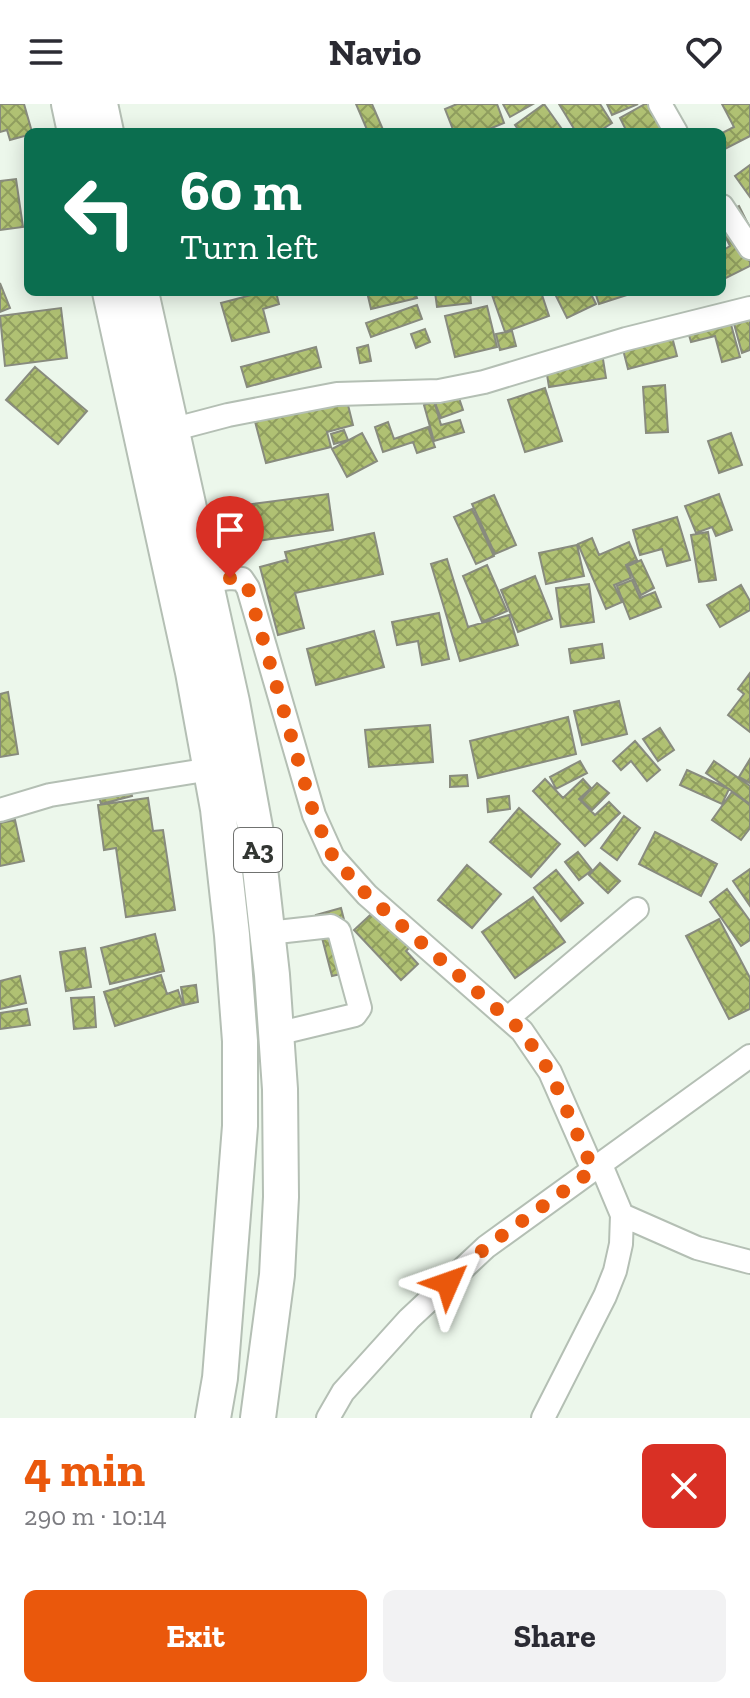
<!DOCTYPE html>
<html lang="en">
<head>
<meta charset="utf-8">
<style>
	body { margin:0; font-family:"Zilla Slab",serif; background:#f2f2f3; color:#2b2b33; height:100vh; display:flex; flex-direction:column; font-size:30px; white-space:nowrap }
	* { box-sizing:border-box; margin:0 }
	p { font-size:26px; color:#7c7c81 }
	.icon { flex:none; width:44px; height:44px; fill:none; stroke:currentColor; stroke-width:2; stroke-linecap:round; stroke-linejoin:round }
	.map { position:relative; height:1314px; overflow:hidden }
	.sheet { display:flex; flex-direction:column; background:#fff; flex:1 }
	.sheet>* { flex:none }
	.top-card { position:absolute; left:24px; top:24px; width:702px; height:168px; border-radius:12px; box-shadow:0 4px 20px #0003; background:#0b6e4f; color:#fff; overflow:hidden }
	.pin { position:absolute; display:grid; place-items:center; width:68px; height:68px; color:#fff; margin:-82px -34px; border-radius:50% 50% 50% 0; rotate:-45deg; box-shadow:0 0 8px #0007 }
	.pin .icon { rotate:45deg }
	.me { position:absolute; width:88px; margin:-44px; rotate:47deg; stroke-linejoin:round; filter:drop-shadow(0 0 6px #0008) }
	.turn { display:flex; align-items:center; gap:28px; height:168px; padding:0 24px; font-size:36px }
	.turn .icon { width:104px; height:104px; stroke-width:2.5 }
	.turn b { display:block; font-size:56px; line-height:68px }
	.round { display:grid; place-items:center; flex:none; width:84px; height:84px; border-radius:12px; background:#f2f2f3 }
	.head { display:flex; align-items:center; justify-content:space-between; height:136px; padding:0 24px }
	h1 { font-size:48px; font-weight:700; line-height:60px; color:#ea580c }
	.button { display:flex; gap:16px; margin-top:auto; padding:16px 24px }
	.button a { flex:1; height:92px; border-radius:12px; background:#ea580c; color:#fff; font-size:32px; font-weight:700; line-height:92px; text-align:center }
	.button a+a { background:#f2f2f3; color:#2b2b33 }
	header { display:flex; justify-content:space-between; align-items:center; height:104px; padding:0 24px; background:#fff; font-size:36px; font-weight:700 }
	.map>svg:first-child { display:block }
	.building { fill:url(#building-cross-hatch); stroke:#888b7e; stroke-width:2 }
	.lines { fill:none; stroke-linecap:round; stroke-linejoin:round }
	.minor-casing { stroke:#b4bfb4; stroke-width:26 }
	.highway-casing { stroke:#b4bfb4; stroke-width:38 }
	.minor { stroke:#fff; stroke-width:22 }
	.highway { stroke:#fff; stroke-width:34 }
	.route { stroke:#ea580c; stroke-width:14; stroke-dasharray:0 25.2 }
	.labels { text-anchor:middle; dominant-baseline:central; stroke-width:6; stroke-linejoin:round; paint-order:stroke }
	.shield { fill:#fff; stroke:#707270; stroke-width:2 }
	.shield-label { font-size:26px; font-weight:bold; fill:#323632 }
</style>
</head>
<body>
<header><svg class="icon" aria-label="menu" viewBox="0 0 24 24"><path d="M4 6h16M4 12h16M4 18h16"/></svg>Navio<svg class="icon" aria-label="heart" viewBox="0 0 24 24"><path d="M12 20l-8-8c-3-5 5-10 8-4 3-6 11-1 8 4z"/></svg></header>
<div class="map">
<svg width="750" height="1314" viewBox="0 0 750 1314">
	<defs>
		<pattern id="building-cross-hatch" width="8" height="8" patternUnits="userSpaceOnUse" patternTransform="scale(2)"><rect width="8" height="8" fill="#b0c173"/><path d="M0 0l8 8M0 8l8-8" fill="none" stroke="#909e5f"/></pattern>
	</defs>
	<rect width="100%" height="100%" fill="#ecf7eb"/>
	<path class="building" d="M0 0H24L32 28H28V31L10 36 7 26 0 28Z
		M356 0H372L384 28H368Z
		M457 0H497L504 19 482 28H454L445 5Z
		M503 0H533L510 13Z
		M544 0 564 28H520L515 21Z
		M559 0H600L612 19 598 28H576Z
		M607 0H638L612 11Z
		M645 0H662L677 28H627L620 14Z
		M722 0H750V32L723 46 722 29 734 23Z
		M750 61V93L735 72Z
		M16 75 23 123 0 126V77Z
		M739 102 750 124V162L722 176V147L730 142 722 126V110Z
		M0 179 10 204 0 208Z
		M263 188H276L279 200 263 205 269 228 232 237 221 199Z
		M367 188H415L417 194 371 205Z
		M435 188H470L471 199 437 203Z
		M491 188H541L549 212 505 228Z
		M554 188H590L596 200 567 214Z
		M595 188H632L633 189 599 200Z
		M417 201 422 215 371 233 366 219Z
		M487 202 497 243 455 253 445 212Z
		M61 204 67 254 5 262 0 212Z
		M750 204V246L742 249 731 209Z
		M727 206 740 253 722 258 715 232 691 238 685 217Z
		M669 221 677 252 628 265 620 234Z
		M425 225 430 238 416 244 411 230Z
		M512 227 516 242 500 246 496 230Z
		M368 241 371 257 360 259 357 244Z
		M316 243 321 263 247 283 241 263Z
		M602 249 606 274 549 283 545 258Z
		M35 263 87 307 58 340 6 296Z
		M665 281 668 328 646 329 643 283Z
		M545 284 562 337 525 348 508 296Z
		M344 285 353 321 327 328 331 343 266 359 253 310Z
		M458 291 463 306 441 314 435 299Z
		M434 297 441 321 460 316 464 328 434 337 424 301Z
		M388 318 394 335 428 323 435 343 417 349 413 338 383 348 375 323Z
		M344 326 348 336 334 340 331 330Z
		M362 329 377 357 347 373 332 345Z
		M731 329 742 361 719 369 708 337Z
		M328 390 333 426 257 437 252 400Z
		M719 390 732 426 716 432 712 423 696 429 685 402Z
		M494 391 516 441 495 450 472 400Z
		M472 405 494 452 476 460 454 413Z
		M677 413 690 456 667 462 662 445 640 451 633 426Z
		M708 428 716 476 699 478 691 431Z
		M374 429 383 470 295 489 304 524 278 531 260 463 286 456 288 459 285 448Z
		M592 434 599 451 629 438 637 456 626 461 631 474 614 481 622 498 606 505 578 440Z
		M577 441 584 472 546 480 539 449Z
		M447 455 468 523 509 511 518 541 460 557 431 460Z
		M641 456 654 484 641 491 628 462Z
		M487 461 507 507 482 518 463 472Z
		M535 472 552 515 518 528 501 486Z
		M632 476 640 494 655 488 661 503 630 515 617 482Z
		M589 480 594 518 561 523 556 484Z
		M741 481 750 497V506L720 523 707 501Z
		M439 509 449 555 422 561 418 537 397 541 392 518Z
		M374 527 384 563 316 581 307 545Z
		M602 540 604 554 571 559 569 545Z
		M750 569V628L728 611 744 590 738 585Z
		M8 588 18 650 0 653V590Z
		M619 597 627 630 582 641 574 607Z
		M568 613 576 650 478 674 470 637Z
		M430 621 433 658 369 663 365 626Z
		M660 624 674 646 658 657 643 635Z
		M635 637 660 666 647 677 631 657 621 666 613 657Z
		M750 655V679L739 673Z
		M580 657 587 669 556 685 550 673Z
		M714 657 750 682V700L706 669Z
		M687 666 729 685 722 700 680 681Z
		M467 671 468 682 450 683V672Z
		M545 675 563 694 583 675 591 684 579 695 595 711 609 698 620 709 585 742 533 687Z
		M597 679 609 689 592 706 581 696Z
		M129 680 132 692 101 700 98 688Z
		M732 688 750 701V724L741 736 712 716Z
		M509 692 510 705 488 708 487 695Z
		M148 694 153 727 163 726 175 806 126 813 116 744 104 746 98 701Z
		M519 704 560 740 531 773 490 738Z
		M624 712 640 724 617 756 601 744Z
		M15 716 24 757 0 762V719Z
		M655 728 717 760 701 792 639 760Z
		M578 748 592 766 579 776 565 758Z
		M600 759 620 777 608 789 589 771Z
		M467 761 501 790 472 824 438 796Z
		M750 765V802L733 777Z
		M556 766 583 799 561 817 534 784Z
		M727 785 750 817V836L741 842 710 798Z
		M533 793 565 838 515 874 482 828Z
		M381 801 415 838 406 847 418 860 401 876 354 826Z
		M341 804 357 866 332 872 316 811Z
		M719 815 750 874V905L729 915 686 832Z
		M155 830 164 867 110 880 101 844Z
		M85 844 91 883 66 887 60 848Z
		M161 871 167 890 178 886 183 901 115 922 104 888Z
		M20 872 26 899 0 905V877Z
		M196 881 198 898 184 901 181 883Z
		M94 893 96 923 74 925 71 894Z
		M27 905 30 921 0 925V909Z"/>
	<g class="lines">
		<defs>
			<path id="minor" d="M660 0 676 28
				M722 102 750 144
				M171 326 228 311 337 290 439 287 484 278 626 235 750 204
				M205 477 230 474 242 475 248 484 314 711 333 753 367 791 522 927 550 968 593 1066
				M0 706 50 691 211 665
				M268 829 331 822 339 827 360 904 355 911 276 930
				M508 914 637 805
				M622 1111 697 1144 750 1158
				M328 1314 343 1288 409 1215 486 1143 750 952
				M543 1314 605 1192 615 1167 621 1140 622 1111 601 1061"/>
			<path id="highway" d="M69 0 75 28
				M100 0 106 28
				M110 188 193 568 218 705 232 831 240 937V1022L220 1274 213 1314
				M141 188 232 598 256 729 272 871 280 985 281 1093 277 1171 258 1314"/>
		</defs>
		<use href="#minor" class="minor-casing"/>
		<use href="#highway" class="highway-casing"/>
		<use href="#minor" class="minor"/>
		<use href="#highway" class="highway"/>
	</g>
	<g class="lines">
		<path class="route" d="M230 474 242 475 248 484 314 711 333 753 367 791 522 927 550 968 593 1066 486 1143 448 1179"/>
	</g>
	<g class="labels">
		<rect class="shield" x="234" y="724" width="48" height="44" rx="6"/>
		<g class="shield-label">
			<text x="258" y="746">A3</text>
		</g>
	</g>
</svg>
<div class="pin" style="left:230px;top:474px;background:#d93025"><svg class="icon" aria-label="arrive" viewBox="0 0 24 24"><path d="M6 21V4h12l-3 4 3 4H6"/></svg></div>
<svg class="me" style="left:448px;top:1179px" viewBox="-20 -20 40 40"><path d="M0-17L14 15 0 8-14 15z" fill="#ea580c" stroke="#fff" stroke-width="4"/></svg>
<div class="top-card">
<div class="turn"><svg class="icon" aria-label="left" viewBox="0 0 24 24"><path d="M17 20v-9H6M10 6l-5 5 5 5"/></svg><div><b>60 m</b>Turn left</div></div>
</div>
</div>
<section class="sheet">
<div class="head"><div><h1>4 min</h1><p>290 m · 10:14</p></div><a class="round" style="background:#d93025;color:#fff"><svg class="icon" aria-label="close" viewBox="0 0 24 24"><path d="M6 6l12 12M18 6L6 18"/></svg></a></div>
<div class="button"><a>Exit</a><a>Share</a></div>
</section>
</body>
</html>
